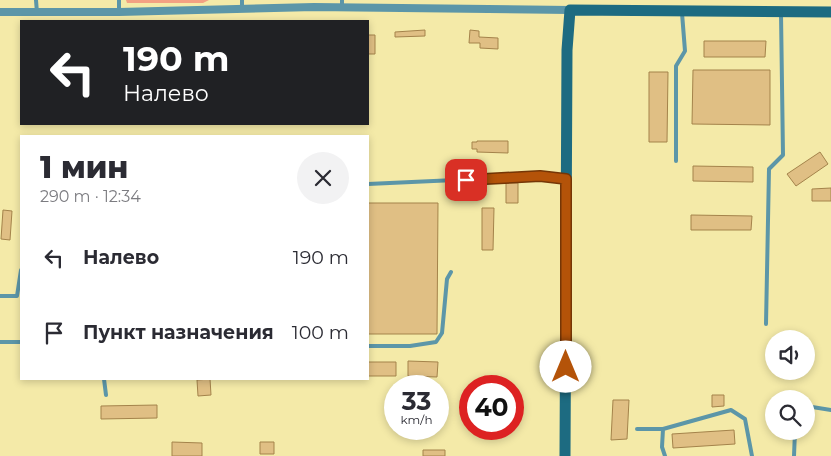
<!DOCTYPE html>
<html lang="ru">
<head>
<meta charset="utf-8">
<style>
	body { margin:0; font-family:Montserrat,sans-serif; background:#f2f2f3; color:#2b2b33; height:100vh; display:flex; flex-direction:column; font-size:19px; white-space:nowrap }
	* { box-sizing:border-box; margin:0 }
	p { font-size:16px; color:#7c7c81 }
	.icon { flex:none; width:28px; height:28px; fill:none; stroke:currentColor; stroke-width:2; stroke-linecap:round; stroke-linejoin:round }
	.map { position:relative; flex:1; overflow:hidden }
	.panel { position:absolute; left:20px; top:135px; width:349px; height:245px; display:flex; flex-direction:column; background:#fff; border-radius:0px; box-shadow:0 2px 8px #0003 }
	.panel>* { flex:none }
	.top-card { position:absolute; left:20px; top:20px; width:349px; height:105px; border-radius:0px; box-shadow:0 2px 8px #0003; background:#202124; color:#fff; overflow:hidden }
	.buttons { position:absolute; left:765px; top:330px; display:grid; gap:10px }
	.buttons a { display:grid; place-items:center; width:50px; height:50px; border-radius:50%; background:#fff; box-shadow:0 2px 8px #0003; font-size:25px }
	.speed { position:absolute; left:384px; top:375px; display:flex; gap:10px; font-size:25px; font-weight:700; text-align:center }
	.speed>* { display:grid; place-content:center; width:65px; height:65px; border-radius:50%; background:#fff; box-shadow:0 2px 8px #0003; line-height:1 }
	.speed small { font-size:12px; font-weight:400 }
	.speed .limit { border:8px solid #d22; background:#fff; color:#111 }
	.pin { position:absolute; display:grid; place-items:center; width:42px; height:42px; color:#fff; margin:-21px; border-radius:10px; box-shadow:0 2px 8px #0006 }
	.me { position:absolute; width:55px; margin:-28px; rotate:0deg; stroke-linejoin:round; filter:drop-shadow(0 0 4px #0008) }
	.turn { display:flex; align-items:center; gap:18px; height:105px; padding:0 20px; font-size:22px }
	.turn .icon { width:65px; height:65px; stroke-width:2.5 }
	.turn b { display:block; font-size:35px; line-height:42px }
	.round { display:grid; place-items:center; flex:none; width:52px; height:52px; border-radius:26px; background:#f2f2f3 }
	.headline { display:flex; align-items:center; justify-content:space-between; height:85px; padding:0 20px }
	h1 { font-size:30px; font-weight:800; line-height:38px }
	ul { padding:0; list-style:none }
	li { display:flex; align-items:center; gap:15px; height:75px; padding:0 20px }
	li div { flex:1 }
	li b { display:block; font-size:19px }
	li em { font-style:normal }
	.map>svg:first-child { display:block }
	.green { fill:#f3a183 }
	.building { fill:#e0bf84; stroke:#a4834b }
	.lines { fill:none; stroke-linecap:round; stroke-linejoin:round }
	.lane { stroke:#5c96a8; stroke-width:4 }
	.street { stroke:#5c96a8; stroke-width:8 }
	.secondary { stroke:#1d6b81; stroke-width:11 }
	.route-casing { stroke:#753606; stroke-width:12 }
	.route { stroke:#b45309; stroke-width:9 }
</style>
</head>
<body>
<div class="map">
<svg width="831" height="456" viewBox="0 0 831 456">
	<rect width="100%" height="100%" fill="#f4eaa8"/>
	<path class="green" d="M126 0H209L203 3H127Z"/>
	<path class="building" d="M425 30V36L395 37V32Z
		M470 30 479 31V37L498 38V49L480 48V43H469Z
		M368 35H375V54H368Z
		M704 41H766L765 57H704Z
		M693 70H770V125L692 124Z
		M649 72H668L667 142H649Z
		M477 141H508V153L477 152V149H472V142H477Z
		M820 152 828 164 796 186 787 174Z
		M693 166 753 167V182L693 181Z
		M506 183H518V203H506Z
		M831 188V201H812V189Z
		M368 203H438L437 334H368Z
		M482 208H494L493 250H482Z
		M3 210 12 211 10 240 1 239Z
		M691 215 752 216 751 230H691Z
		M408 361 438 362 437 377 408 376Z
		M368 362H396V376H368Z
		M210 379 211 395 198 396 197 380Z
		M712 395H724V406L712 407Z
		M613 400H629L627 439 611 440Z
		M157 405V418L101 419V406Z
		M734 430 735 444 673 448 672 434Z
		M172 442 202 443V456H172Z
		M260 442H274V454H260Z
		M423 450H445V456H423Z"/>
	<g class="lines">
		<path class="lane" d="M36 0 37 13
			M342 8V0
			M242 9V0
			M119 12V0
			M676 161V66L685 51 682 13
			M368 184 540 176 564 179
			M0 296H17L21 270
			M766 324 769 169 783 155 781 14
			M0 342H21
			M368 346H410L436 342 442 333 447 279 451 272
			M104 379 106 395
			M806 406 831 410
			M637 429H663L731 410 745 419 752 456
			M663 429 662 447 665 456
			M794 456 795 431"/>
		<path class="street" d="M0 12H119L314 7 570 10"/>
		<path class="secondary" d="M565 456 567 50 570 10 831 12"/>
	</g>
	<g class="lines">
		<defs>
			<path id="route" d="M466 180 540 176 566 179V367"/>
		</defs>
		<use href="#route" class="route-casing"/>
		<use href="#route" class="route"/>
	</g>
</svg>
<div class="buttons">
<a><svg class="icon" aria-label="sound" viewBox="0 0 24 24"><path d="M4 9h4l5-4v14l-5-4H4zM17 9q2 3 0 6"/></svg></a>
<a><svg class="icon" aria-label="search" viewBox="0 0 24 24"><circle cx="10" cy="10" r="6"/><path d="M15 15l6 6"/></svg></a>
</div>
<div class="speed"><div>33<small>km/h</small></div><div class="limit">40</div></div>
<div class="pin" style="left:466px;top:180px;background:#d93025"><svg class="icon" aria-label="arrive" viewBox="0 0 24 24"><path d="M6 21V4h12l-3 4 3 4H6"/></svg></div>
<svg class="me" style="left:566px;top:367px" viewBox="-20 -20 40 40"><circle r="19" fill="#fff"/><path d="M0-13L10 11 0 6-10 11z" fill="#b45309"/></svg>
<div class="top-card">
<div class="turn"><svg class="icon" aria-label="left" viewBox="0 0 24 24"><path d="M17 20v-9H6M10 6l-5 5 5 5"/></svg><div><b>190 m</b>Налево</div></div>
</div>
<section class="panel">
<div class="headline"><div><h1>1 мин</h1><p>290 m · 12:34</p></div><a class="round"><svg class="icon" aria-label="close" viewBox="0 0 24 24"><path d="M6 6l12 12M18 6L6 18"/></svg></a></div>
<ul>
<li><svg class="icon" aria-label="left" viewBox="0 0 24 24"><path d="M17 20v-9H6M10 6l-5 5 5 5"/></svg><div><b>Налево</b></div><em>190 m</em></li>
<li><svg class="icon" aria-label="arrive" viewBox="0 0 24 24"><path d="M6 21V4h12l-3 4 3 4H6"/></svg><div><b>Пункт назначения</b></div><em>100 m</em></li>
</ul>
</section>
</div>
</body>
</html>
